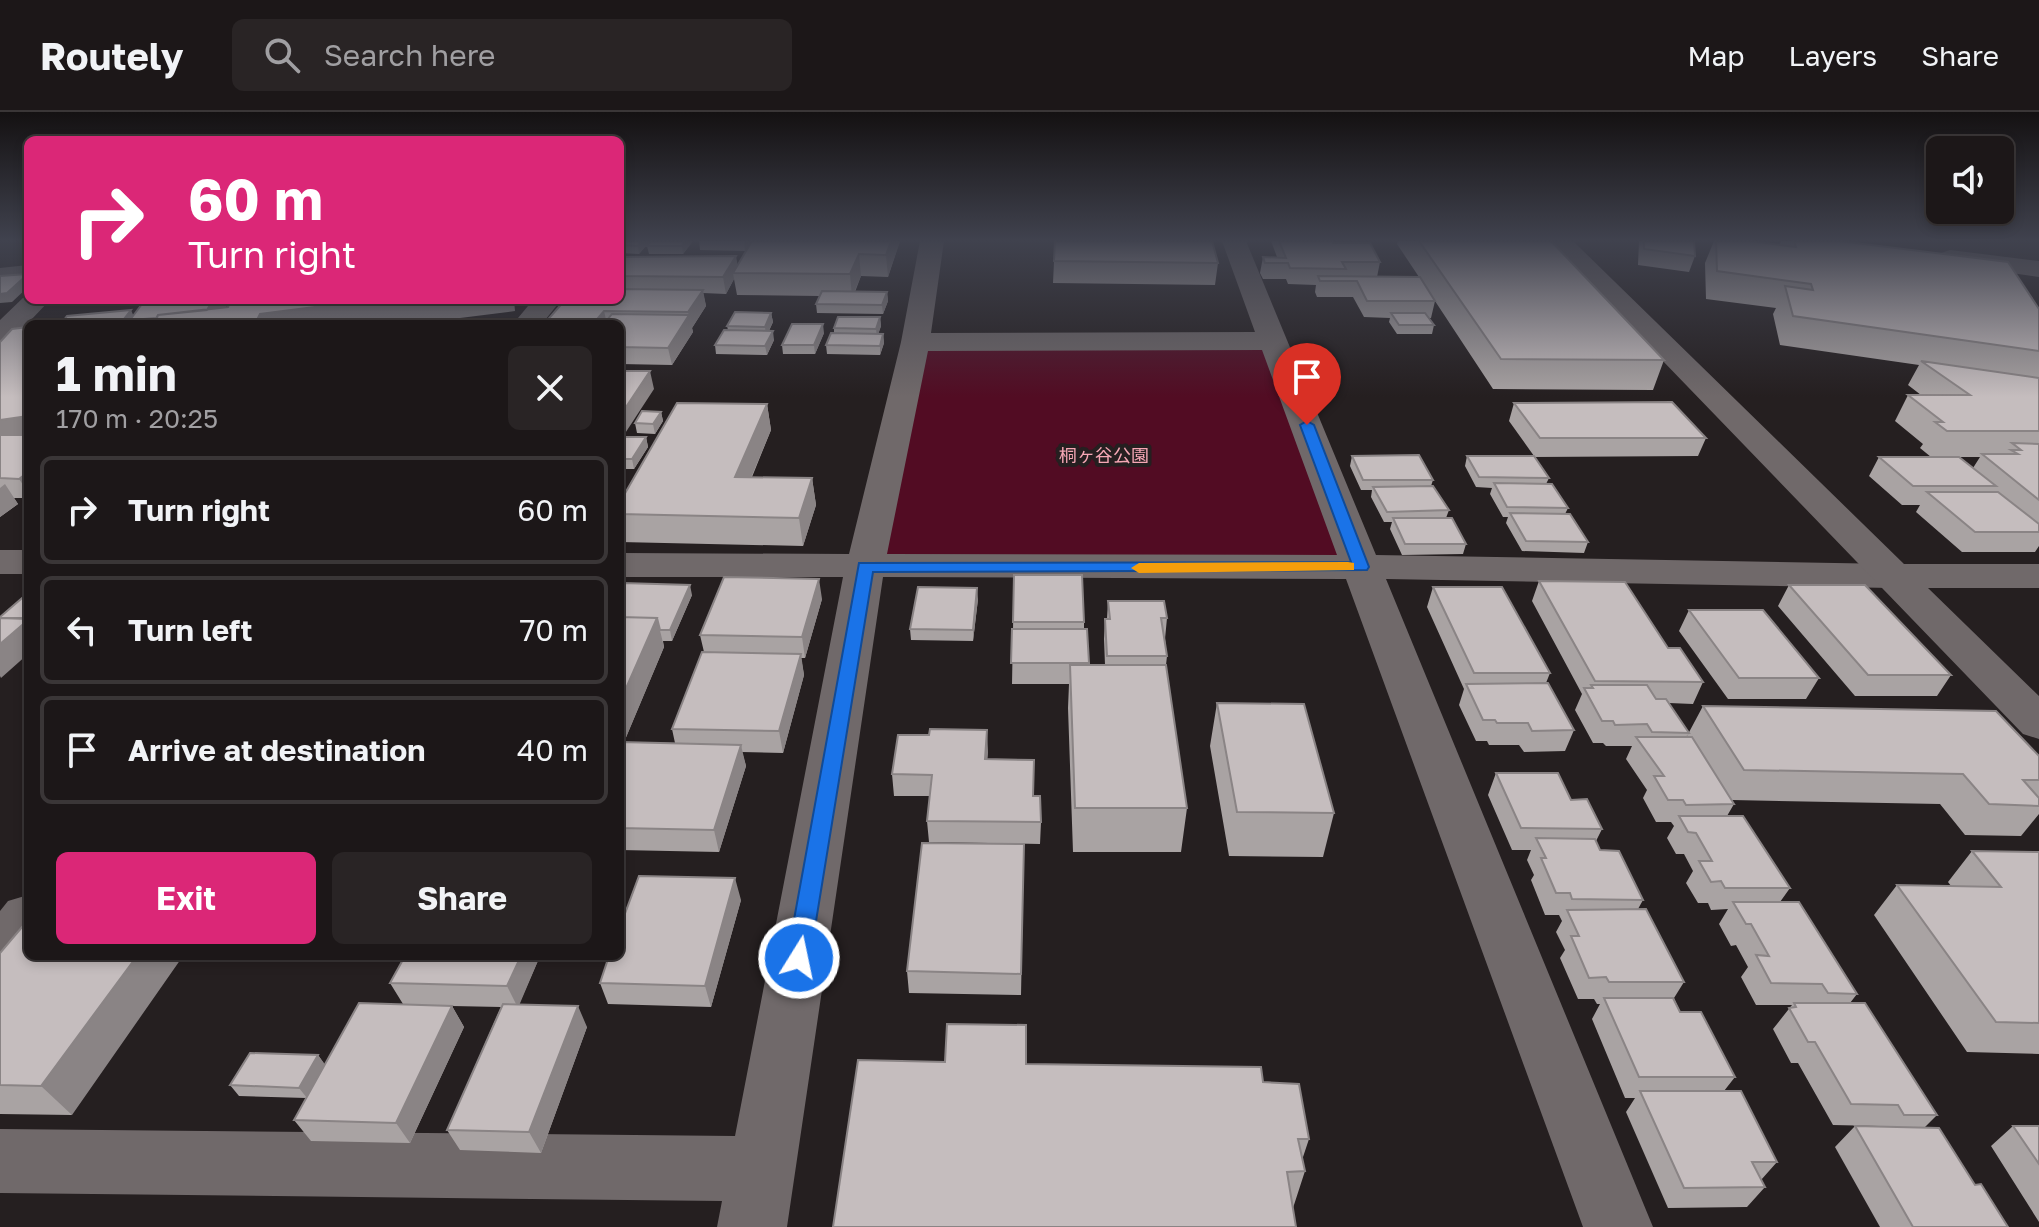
<!DOCTYPE html>
<html lang="en">
<head>
<meta charset="utf-8">
<style>
	body { margin:0; font-family:"Golos Text","Noto Sans JP",sans-serif; background:#292425; color:#f1f3f6; height:100vh; display:flex; flex-direction:column; font-size:30px; white-space:nowrap }
	* { box-sizing:border-box; margin:0 }
	p { font-size:26px; color:#a09fa2 }
	.icon { flex:none; width:44px; height:44px; fill:none; stroke:currentColor; stroke-width:2; stroke-linecap:round; stroke-linejoin:round }
	.map { position:relative; flex:1; overflow:hidden }
	.side { position:absolute; left:24px; top:208px; width:600px; height:640px; display:flex; flex-direction:column; background:#1c1718; border-radius:12px; box-shadow:0 4px 12px #0003,0 0 0 2px #3a3637 }
	.side>* { flex:none }
	.guide { position:absolute; left:24px; top:24px; width:600px; height:168px; border-radius:12px; box-shadow:0 4px 12px #0003,0 0 0 2px #3a3637; background:#db2777; color:#fff; overflow:hidden }
	.tools { position:absolute; left:1926px; top:24px; display:grid; gap:16px }
	.tools a { display:grid; place-items:center; width:88px; height:88px; border-radius:12px; background:#1c1718; box-shadow:0 4px 12px #0003,0 0 0 2px #3a3637; font-size:40px }
	.pin { position:absolute; display:grid; place-items:center; width:68px; height:68px; color:#fff; margin:-82px -34px; border-radius:50% 50% 50% 0; rotate:-45deg; box-shadow:0 0 8px #0007 }
	.pin .icon { rotate:45deg }
	.me { position:absolute; width:88px; margin:-44px; rotate:10deg; stroke-linejoin:round; filter:drop-shadow(0 0 6px #0008) }
	.turn { display:flex; align-items:center; gap:28px; height:168px; padding:0 32px; font-size:36px }
	.turn .icon { width:104px; height:104px; stroke-width:2.5 }
	.turn b { display:block; font-size:56px; line-height:68px }
	.round { display:grid; place-items:center; flex:none; width:84px; height:84px; border-radius:12px; background:#292425 }
	.summary { display:flex; align-items:center; justify-content:space-between; height:136px; padding:0 32px }
	h1 { font-size:48px; font-weight:700; line-height:60px }
	.button { display:flex; gap:16px; margin-top:auto; padding:16px 32px }
	.button a { flex:1; height:92px; border-radius:12px; background:#db2777; color:#fff; font-size:32px; font-weight:700; line-height:92px; text-align:center }
	.button a+a { background:#292425; color:#f1f3f6 }
	ul { padding:0; list-style:none }
	li { display:flex; align-items:center; gap:24px; height:108px; margin:0 16px 12px; padding:0 16px; border:4px solid #3a3637; border-radius:12px }
	li div { flex:1 }
	li b { display:block; font-size:30px }
	li em { font-style:normal }
	header { display:flex; align-items:center; gap:48px; box-sizing:border-box; height:112px; padding:0 40px; background:#1c1718; border-bottom:2px solid #3a3637 }
	header strong { font-size:38px }
	nav { display:flex; gap:44px; margin-inline-start:auto; font-size:28px }
	.search { width:560px; height:72px; background:#292425; display:flex; align-items:center; gap:20px; box-sizing:border-box; padding:0 28px; border-radius:12px; color:#a09fa2; font-size:30px }
	.map>svg:first-child { display:block }
	.green { fill:#520c23 }
	.lines { fill:none; stroke-linecap:round; stroke-linejoin:round }
	.minor { fill:#70696a; fill-rule:evenodd }
	.tertiary { fill:#70696a; fill-rule:evenodd }
	.wall { fill:#a9a3a3; fill-rule:evenodd }
	.shaded-wall { fill:#8a8485 }
	.building { fill:#c5bdbe; stroke:#8a8485; stroke-width:2 }
	.route { fill:#1a73e8; stroke:#114b97; stroke-width:2 }
	.slow { fill:#f59e0b }
	.labels { text-anchor:middle; dominant-baseline:central; stroke-width:8; stroke-linejoin:round; paint-order:stroke }
	.far-park-label { font-size:18px; fill:#f6a7b5; stroke:#251f20 }
</style>
</head>
<body>
<header>
<strong>Routely</strong>
<div class="search"><svg class="icon" aria-label="search" viewBox="0 0 24 24"><circle cx="10" cy="10" r="6"/><path d="M15 15l6 6"/></svg>Search here</div>
<nav><a>Map</a><a>Layers</a><a>Share</a></nav>
</header>
<div class="map">
<svg width="2039" height="1115" viewBox="0 0 2039 1115">
	<rect width="100%" height="100%" fill="#251f20"/>
	<path class="green" d="M1275 229 1361 455H865L915 230Z"/>
	<g class="lines">
		<path class="minor" d="M920 129H944L931 221 1255 220 1222 129H1246L1376 443 1892 452 1906 456 1912 464 1906 472 1892 476 1386 467 1653 1115H1583L1346 467 883 465 787 1115H717L722 1089 0 1081V1017L735 1024 843 465H620V441L849 442 901 230ZM1262 238 1337 443 887 442 928 239Z
			M28 153V169L0 172V156Z
			M533 188H561L542 212H513Z
			M0 438H28V462H0Z
			M28 783 29 844 20 856 0 863V799L8 789Z"/>
		<path class="tertiary" d="M1547 129H1573L1904 452H2039V476H1928L2039 584V627L2023 622Z
			M1950 138 2039 149V165L1941 151 1937 146 1941 141Z
			M27 182 28 188H50L10 230 0 233V208Z"/>
	</g>
	<path class="wall" d="M620 129H650L639 142 620 141Z
		M693 129 683 142H649L647 134Z
		M699 129H751L745 139 700 138Z
		M900 129 888 165 861 164 855 180H887L888 189 883 202 817 201 816 192 820 184 737 183 734 167 726 182 703 181 706 194 692 216 693 220 672 253 620 252V212H544L620 188V145L738 154Z
		M1055 129 1218 151 1215 173 1053 171Z
		M1271 129H1332L1333 131 1380 150 1377 165H1419L1397 132 1398 129H1551L1664 248 1653 278 1493 277 1435 189 1431 206H1429L1434 213 1432 222H1397L1389 210 1390 206 1364 205 1353 185H1317L1315 180 1316 173 1288 172 1286 167H1263L1260 161 1263 145H1277Z
		M1639 129H1694L1695 144 1689 160 1638 153Z
		M1714 129H1750L1779 133 1781 129H1839L2039 197V434L2035 440H1962L1916 400 1920 393H1902L1869 364 1879 345H1931L1920 336 1923 332 1895 309 1908 283H1921L1908 273 1919 253 1780 233 1773 202 1776 196 1706 187 1705 151ZM1960 345H1980L1973 356Z
		M771 201 773 210 769 219 774 228 767 243 716 242 715 233 728 218 727 214Z
		M880 205 881 214 878 222H883L884 231 880 243 827 242 826 233 834 221V216Z
		M28 215V386H14L18 392 0 405V230Z
		M824 221 815 242H783L782 233Z
		M1514 291 1706 326 1698 344 1534 345 1549 366 1546 372 1568 396 1565 402 1588 430 1584 441 1522 439 1506 411 1508 405H1503L1490 382 1492 376 1476 375 1465 354 1467 344H1534L1509 309Z
		M767 292 771 318 752 365 812 366 816 393 803 434 620 430V390Z
		M661 300 663 309 655 322 637 321 635 311Z
		M646 325 648 335 634 357H620V333Z
		M1352 344 1433 368 1431 374 1449 398 1446 406 1466 432 1463 442 1402 443 1390 417 1392 410H1384L1371 385 1372 378H1361L1350 354Z
		M1014 463 1084 510V517H1087L1089 553H1105L1104 527 1105 507H1107L1108 489 1167 506 1165 527 1167 544 1166 553 1187 696 1181 740H1073L1068 596 1069 572H1012Z
		M1539 469 1668 536 1703 570 1693 592 1669 591 1689 621 1686 625H1688L1687 624 1703 594 2039 644V702L2021 724 1965 723 1940 692 1732 688 1734 692 1727 704 1790 776 1780 790 1857 882 1850 891 1937 1003 1924 1016 1975 1073 2008 1115H1880L1835 1035 1855 1014 1879 1015 1878 1014 1833 1013 1798 951H1791L1773 917 1792 893H1756L1741 865 1748 855 1736 833 1731 834 1719 812 1728 797 1711 798 1708 791H1698L1686 771 1693 759 1684 742H1676L1667 726 1674 714 1671 710H1656L1643 686 1647 678 1626 647 1632 634H1606L1603 631H1593L1575 598 1582 582 1532 489Z
		M1789 473 1951 563 1937 584H1855L1778 494Z
		M1433 475 1550 561 1546 571 1574 618 1565 639 1524 640 1519 633H1489L1487 629H1476L1459 593 1464 577 1427 495Z
		M620 476 692 483 672 529H663L664 535 624 630 675 631 672 617 704 540 700 523 822 487 805 546H801L804 563 783 641 742 640 746 654 719 740 620 738Z
		M978 487 973 529 911 528 910 517Z
		M1689 498 1819 566 1806 587H1728L1679 519Z
		M1217 591 1334 701 1323 745 1229 744 1210 634Z
		M988 639 987 647 1033 684 1041 710 1040 732 929 730 927 709 930 684H894L892 662Z
		M1496 661 1571 688 1602 717 1596 729 1600 738 1643 788 1638 797 1684 870 1674 886 1680 900 1735 965 1724 979 1777 1050 1761 1068 1765 1075 1747 1095 1668 1096 1626 1000 1635 986H1625L1592 907 1600 892H1597L1594 887H1578L1560 846 1565 838 1556 820 1562 809 1559 803H1545L1531 768 1534 763 1527 748 1531 738H1512L1488 683Z
		M1024 732 1021 883 909 881 907 859Z
		M1972 739 2039 740V942L1967 940 1874 803 1897 773 1951 774 1948 770Z
		M741 788 711 895 608 892 600 871Z
		M0 841 72 1003 0 1002Z
		M405 844H540L519 892 587 915 541 1041 460 1038 447 1018 501 895 452 894 464 915 410 1031 311 1029 294 1008 306 986 239 984 230 973 318 943 325 953 403 892 390 871Z
		M1026 952 1263 970 1309 1027 1302 1048 1305 1059 1293 1096Z
		M2013 1014H2039V1110L1991 1034Z"/>
	<path class="shaded-wall" d="M641 129H650L639 142 638 134Z
		M685 129H693L683 142 682 134Z
		M744 129H751L745 139Z
		M891 129H900L888 165 886 143Z
		M859 142 861 164 852 185 850 162Z
		M736 144 739 160 733 161 734 167 726 182 723 165Z
		M28 163V175L12 190 0 191V182Z
		M703 178 706 194 692 216 693 220 672 253 668 236 689 204 688 200Z
		M887 180 888 189 883 202 882 193Z
		M213 188H230L216 212H120L131 198 135 207Z
		M370 188H514L515 199 412 212H255L260 202Z
		M604 199 607 212H593Z
		M771 201 773 210 766 224 765 215Z
		M880 205 881 214 877 226 876 217Z
		M823 212 824 221 815 242 814 233Z
		M773 219 774 228 767 243 765 234Z
		M883 222 884 231 880 243V234Z
		M650 259 654 277 622 326 620 317V304Z
		M767 292 771 318 740 392 735 365Z
		M661 300 663 309 655 322 653 312Z
		M0 302 28 304V332L0 328Z
		M646 325 648 335 634 357 632 347Z
		M28 360V380L19 367Z
		M812 366 816 393 803 434 799 406Z
		M5 372 18 392 0 405V376Z
		M819 467 822 487 805 546 802 525Z
		M690 473 692 483 672 529 670 518Z
		M977 476 978 487 973 529V518Z
		M657 506 664 535 622 635 620 627V590Z
		M28 508V542L1 566 0 564V532Z
		M801 542 804 563 783 641 779 619Z
		M987 618 988 639 986 669 985 647Z
		M741 633 746 654 719 740 714 718Z
		M735 766 741 788 711 895 705 874Z
		M137 844H183L72 1003 41 974Z
		M521 844H540L518 896 507 874Z
		M452 894 464 915 410 1031 396 1011Z
		M578 894 587 915 541 1041 529 1020Z
		M318 943 326 954 307 986 299 976Z"/>
	<path class="building" d="M620 129H641L638 134 620 133Z
		M651 129H685L682 134H647Z
		M752 129H891L886 143 859 142 850 162 733 161Z
		M1055 129H1212L1218 151 1054 149Z
		M1279 129H1332L1333 131H1370L1380 150H1342L1346 157 1290 156 1288 151H1265L1263 145 1286 146Z
		M1419 129H1551L1664 248 1501 247Z
		M1644 129H1694L1695 144 1644 137Z
		M1716 129H1750L1796 135 1794 129H1839L2008 150 2039 197V239L1793 204 1785 174 1813 178 1811 172 1717 159Z
		M736 144 723 165 620 164V145Z
		M28 162 7 181 0 182V164Z
		M1318 164 1420 165 1435 189H1367L1357 169H1320Z
		M620 177 703 178 688 200 604 199 593 212H544L565 188H620Z
		M822 179 887 180 882 193 816 192Z
		M145 188H213L207 198 158 203 157 206 130 208Z
		M231 188H370L260 202 255 212H153L158 203 228 195Z
		M131 198 120 212H88L86 209 61 212 67 204Z
		M735 200 771 201 765 215 727 214Z
		M1391 201H1425L1434 213H1399Z
		M612 202 689 203 668 236 620 235V212H604Z
		M838 205H880L876 217 834 216Z
		M86 209 84 212H57Z
		M792 212H823L814 233H782Z
		M28 215V304L0 308V230L12 217Z
		M724 218 773 219 765 234 715 233Z
		M831 221 883 222 880 234 826 233Z
		M1921 249 2039 266V319H1947L1935 310H1943L1908 283H1970Z
		M620 259H650L620 304Z
		M1672 290 1706 326H1540L1514 291Z
		M677 291 767 292 735 365 812 366 799 406 620 402V390Z
		M642 299 661 300 653 312 635 311Z
		M0 323H28V360L19 367 0 366Z
		M625 325H646L632 347H620V333Z
		M2012 331 2039 332V388L1982 342H2018L2011 338H2021Z
		M1419 343 1433 368H1363L1352 344Z
		M1467 344H1534L1549 366 1479 365Z
		M1879 345H1959L1996 374H1913Z
		M1494 371 1552 372 1568 396 1507 395Z
		M1433 374 1449 398 1387 400 1373 375Z
		M1927 380H1998L2039 412V420H1975Z
		M1510 401 1570 402 1588 430 1526 429Z
		M1393 406H1452L1466 432H1405Z
		M1014 463H1082L1084 510H1013Z
		M724 465 819 467 802 525 700 523Z
		M1539 469 1625 470 1668 536H1680L1703 570 1595 569Z
		M622 471 690 473 670 518H660L657 506 620 505V476Z
		M1789 473H1865L1951 563H1868Z
		M918 475 977 476 973 518 910 517Z
		M1433 475H1502L1550 561H1474Z
		M28 481V506H0V505Z
		M1108 489H1164L1167 506H1161L1167 544H1107L1105 507H1110Z
		M1689 498H1763L1819 566H1739Z
		M620 505 657 506 620 590Z
		M0 506 28 507V508L0 532Z
		M1012 517H1087L1089 551H1011Z
		M702 540 801 542 779 619 672 617Z
		M1070 553H1166L1187 696H1075Z
		M1548 571 1574 618 1532 619 1528 611H1497L1495 608H1483L1466 572Z
		M1591 573H1647L1656 587H1666L1689 621 1652 620 1647 612 1615 613 1613 609H1602L1584 576H1593Z
		M1217 591 1304 592 1334 701 1237 700Z
		M1703 594 1996 599 2039 644V668H2023L2039 686V694L1989 692 1963 662 1744 658Z
		M930 617 987 618 985 647 1034 648 1033 684H1040L1041 710 927 709 932 663 892 662 898 623H929Z
		M1636 625H1692L1734 692 1686 693 1683 688H1668L1654 664H1664Z
		M620 630 741 633 714 718 620 716Z
		M1496 661H1558L1571 688 1587 687 1602 717 1521 716Z
		M1679 704H1743L1790 776H1725L1721 769 1711 770 1699 749H1712L1696 721 1688 720Z
		M1536 726 1595 727 1600 738 1619 739 1643 788 1572 787 1570 781H1556L1541 746H1546Z
		M922 731 1024 732 1021 862 907 859Z
		M1972 739 2039 740V911L1996 910 1897 773 2001 775Z
		M639 764 735 766 705 874 600 871 609 844H620V815Z
		M1733 790H1799L1857 882 1828 881 1822 872 1771 871 1756 843 1769 844 1751 812H1746Z
		M1646 797 1684 870H1609L1606 865 1589 866 1571 824H1579L1567 798Z
		M28 808V844H137L41 974 0 973V841Z
		M405 844H521L507 874 390 871Z
		M1604 886H1673L1680 900H1701L1735 965H1639Z
		M359 891 452 894 396 1011 294 1008Z
		M1794 891H1865L1937 1003H1904L1898 993 1851 992 1815 930H1808L1789 896 1796 895Z
		M503 892 578 894 529 1020 447 1018Z
		M947 912 1026 913V952L1261 955 1263 970 1299 972 1309 1027H1298L1305 1059 1287 1060 1296 1115H833L858 948 945 950Z
		M250 941 318 943 299 976 230 973Z
		M1640 979H1741L1777 1050H1752L1765 1075 1684 1076Z
		M1855 1014 1939 1016 1975 1073 1981 1072 2008 1115H1913Z
		M2013 1014H2039V1052Z"/>
	<linearGradient id="sky" x2="0" y2="1"><stop stop-color="#141112"/><stop offset="0.45" stop-color="#40424e"/><stop offset="1" stop-color="#40424e" stop-opacity="0"/></linearGradient>
	<rect width="2039" height="285" fill="url(#sky)"/>
	<path class="route" d="M1307 309 1314 313 1369 455 1367 458 873 460 810 846 807 853 799 856 790 853 787 846 859 451 1351 450 1300 313Z"/>
	<path class="slow" d="M1348 450 1354 451V458L1139 461 1131 456 1139 451Z"/>
	<g class="labels">
		<g class="far-park-label">
			<text x="1104" y="343">桐ヶ谷公園</text>
		</g>
	</g>
</svg>
<div class="tools">
<a><svg class="icon" aria-label="sound" viewBox="0 0 24 24"><path d="M4 9h4l5-4v14l-5-4H4zM17 9q2 3 0 6"/></svg></a>
</div>
<div class="pin" style="left:1307px;top:313px;background:#d93025"><svg class="icon" aria-label="arrive" viewBox="0 0 24 24"><path d="M6 21V4h12l-3 4 3 4H6"/></svg></div>
<svg class="me" style="left:799px;top:846px" viewBox="-20 -20 40 40"><circle r="17" fill="#1a73e8" stroke="#fff" stroke-width="3"/><path d="M0-11L8 9 0 5-8 9z" fill="#fff"/></svg>
<div class="guide">
<div class="turn"><svg class="icon" aria-label="right" viewBox="0 0 24 24"><path d="M7 20v-9h11M14 6l5 5-5 5"/></svg><div><b>60 m</b>Turn right</div></div>
</div>
<section class="side">
<div class="summary"><div><h1>1 min</h1><p>170 m · 20:25</p></div><a class="round"><svg class="icon" aria-label="close" viewBox="0 0 24 24"><path d="M6 6l12 12M18 6L6 18"/></svg></a></div>
<ul>
<li><svg class="icon" aria-label="right" viewBox="0 0 24 24"><path d="M7 20v-9h11M14 6l5 5-5 5"/></svg><div><b>Turn right</b></div><em>60 m</em></li>
<li><svg class="icon" aria-label="left" viewBox="0 0 24 24"><path d="M17 20v-9H6M10 6l-5 5 5 5"/></svg><div><b>Turn left</b></div><em>70 m</em></li>
<li><svg class="icon" aria-label="arrive" viewBox="0 0 24 24"><path d="M6 21V4h12l-3 4 3 4H6"/></svg><div><b>Arrive at destination</b></div><em>40 m</em></li>
</ul>
<div class="button"><a>Exit</a><a>Share</a></div>
</section>
</div>
</body>
</html>
